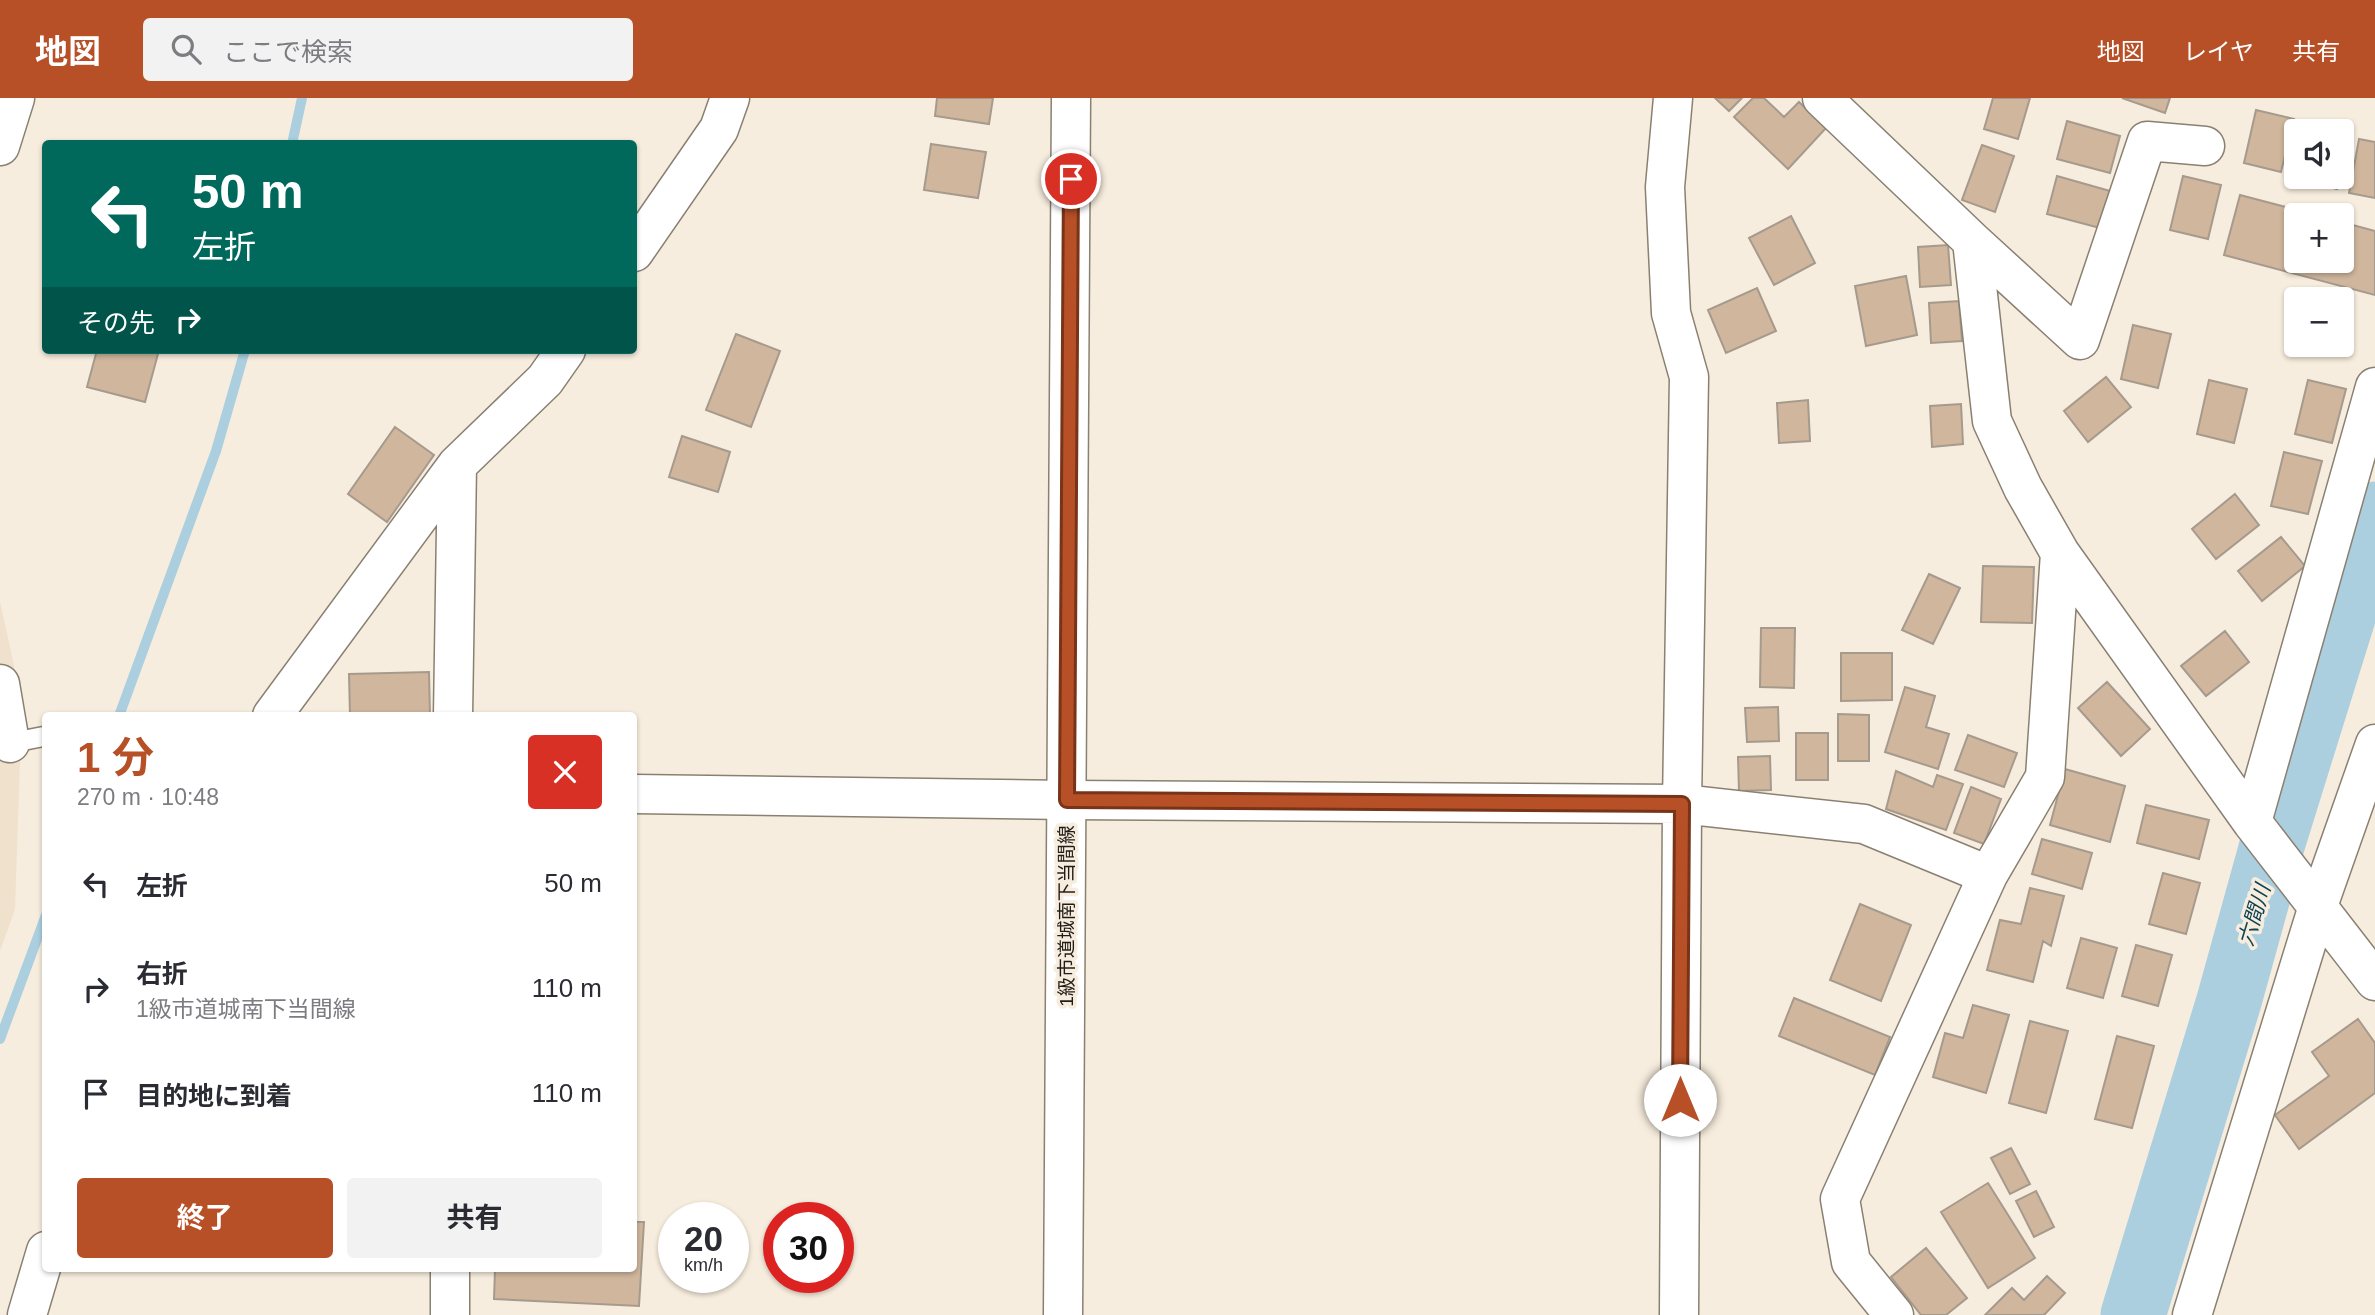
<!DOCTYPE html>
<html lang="ja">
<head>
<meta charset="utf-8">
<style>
	body { margin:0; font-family:Arial,"Noto Sans JP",sans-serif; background:#f2f2f3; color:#2b2b33; height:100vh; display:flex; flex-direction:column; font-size:26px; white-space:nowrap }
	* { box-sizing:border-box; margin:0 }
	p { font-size:23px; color:#7c7c81 }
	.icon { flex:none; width:38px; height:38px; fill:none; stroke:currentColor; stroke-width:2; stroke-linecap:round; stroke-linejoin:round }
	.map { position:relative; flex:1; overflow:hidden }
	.details { position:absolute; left:42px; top:614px; width:595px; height:560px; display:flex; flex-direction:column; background:#fff; border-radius:7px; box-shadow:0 2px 5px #0004 }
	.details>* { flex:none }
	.hud { position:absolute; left:42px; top:42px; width:595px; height:214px; border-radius:7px; box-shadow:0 2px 5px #0004; background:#00695c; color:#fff; overflow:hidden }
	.tools { position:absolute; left:2284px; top:21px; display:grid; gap:14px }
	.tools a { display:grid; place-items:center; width:70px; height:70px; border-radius:7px; background:#fff; box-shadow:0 2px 5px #0004; font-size:35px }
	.speed { position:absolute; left:658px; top:1104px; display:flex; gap:14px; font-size:35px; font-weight:700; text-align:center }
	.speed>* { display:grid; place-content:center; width:91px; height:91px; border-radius:50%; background:#fff; box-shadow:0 2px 5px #0004; line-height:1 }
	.speed small { font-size:18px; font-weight:400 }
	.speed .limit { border:10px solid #d22; background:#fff; color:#111 }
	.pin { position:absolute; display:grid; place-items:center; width:60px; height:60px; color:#fff; margin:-30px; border:4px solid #fff; border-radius:50%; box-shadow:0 2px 7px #0007 }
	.me { position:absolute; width:77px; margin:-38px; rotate:0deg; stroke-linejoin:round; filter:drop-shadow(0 0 5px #0008) }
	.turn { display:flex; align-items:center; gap:24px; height:147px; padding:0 35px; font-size:32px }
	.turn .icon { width:91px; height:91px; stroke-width:2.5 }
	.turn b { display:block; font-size:49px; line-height:60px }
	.then { display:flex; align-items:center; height:66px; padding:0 35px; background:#0003; gap:14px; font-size:26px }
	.round { display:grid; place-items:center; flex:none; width:74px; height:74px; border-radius:7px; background:#f2f2f3 }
	.headline { display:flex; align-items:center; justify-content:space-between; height:119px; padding:0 35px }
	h1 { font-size:42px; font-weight:700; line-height:52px; color:#b75027 }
	.action { display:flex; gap:14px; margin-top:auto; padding:14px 35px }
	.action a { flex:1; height:80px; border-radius:7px; background:#b75027; color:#fff; font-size:28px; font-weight:700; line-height:80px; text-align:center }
	.action a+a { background:#f2f2f3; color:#2b2b33 }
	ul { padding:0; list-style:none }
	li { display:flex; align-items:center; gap:21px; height:105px; padding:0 35px }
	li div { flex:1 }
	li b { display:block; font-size:26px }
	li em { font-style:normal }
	header { display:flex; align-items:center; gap:42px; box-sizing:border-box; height:98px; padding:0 35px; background:#b75027; color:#fff }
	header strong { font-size:33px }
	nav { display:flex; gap:38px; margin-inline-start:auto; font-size:24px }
	.search { width:490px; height:63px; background:#f2f2f3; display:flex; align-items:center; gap:18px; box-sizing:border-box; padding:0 24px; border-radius:7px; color:#7c7c81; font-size:26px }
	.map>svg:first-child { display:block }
	.built { fill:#f0e1cc }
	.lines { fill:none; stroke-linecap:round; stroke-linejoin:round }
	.stream { stroke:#abcfdf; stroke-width:10 }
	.river { stroke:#abcfdf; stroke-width:65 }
	.building { fill:#cfb69d; stroke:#a69a8d; stroke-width:2 }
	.service-casing { stroke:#898072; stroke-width:22 }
	.minor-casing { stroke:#898072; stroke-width:41 }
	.tertiary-casing { stroke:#898072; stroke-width:41 }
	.service { stroke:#fff; stroke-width:19 }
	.minor { stroke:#fff; stroke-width:38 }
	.tertiary { stroke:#fff; stroke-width:38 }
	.route-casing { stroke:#773419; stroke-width:18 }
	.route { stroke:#b75027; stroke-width:12 }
	.labels { text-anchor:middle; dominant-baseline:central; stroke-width:7; stroke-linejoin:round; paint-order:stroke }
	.street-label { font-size:19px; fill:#201c17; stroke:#f7edde }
	.water-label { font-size:21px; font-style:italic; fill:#0f4253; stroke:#f7edde }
</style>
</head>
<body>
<header>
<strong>地図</strong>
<div class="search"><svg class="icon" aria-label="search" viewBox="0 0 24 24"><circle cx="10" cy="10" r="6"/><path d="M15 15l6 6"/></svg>ここで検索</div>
<nav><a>地図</a><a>レイヤ</a><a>共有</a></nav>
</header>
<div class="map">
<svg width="2375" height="1217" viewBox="0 0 2375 1217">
	<rect width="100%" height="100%" fill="#f7edde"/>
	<path class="built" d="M0 503 22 605 15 811 0 853Z"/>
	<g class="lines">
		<path class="stream" d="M292 46 302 0
			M119 618 216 353 245 252
			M0 941 46 817"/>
		<path class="river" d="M2133 1217 2229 903 2273 744 2375 416"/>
	</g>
	<path class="building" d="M937 0H993L989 26 935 18Z
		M1715 0H1742L1729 13Z
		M1753 0H1764L1784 19 1799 4 1826 30 1788 71 1734 19Z
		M1993 0H2030L2018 41 1984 31Z
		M2122 0H2170L2165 15Z
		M2256 12 2294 21 2281 74 2244 65Z
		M2067 23 2120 38 2110 75 2057 61Z
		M2342 35 2350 37 2342 72Z
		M2359 41 2375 44V100L2349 95Z
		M931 46 986 54 978 100 924 92Z
		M1982 47 2014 58 1995 114 1962 102Z
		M2057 78 2110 93 2100 130 2047 116Z
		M2183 78 2221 87 2208 141 2170 132Z
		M2300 79H2340L2337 91 2299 81Z
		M2240 97 2316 117H2296V163H2342V124L2375 133V197L2224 157Z
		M1791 118 1815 165 1774 187 1749 140Z
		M1948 147 1951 187 1920 189 1918 149Z
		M1906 178 1917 237 1866 248 1855 188Z
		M1757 190 1776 233 1726 255 1708 212Z
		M2314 193 2351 202 2342 243V201H2312Z
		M1959 203 1962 243 1931 245 1929 205Z
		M2133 227 2171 236 2158 290 2121 281Z
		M736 236 780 253 751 329 706 312Z
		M2303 247H2340L2338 255Z
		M97 252H159L145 304 87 289Z
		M2106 279 2131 309 2088 344 2064 313Z
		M2209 282 2247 291 2234 345 2197 336Z
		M2308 282 2346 291 2332 345 2295 336Z
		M1808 302 1810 343 1779 345 1777 305Z
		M1961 306 1963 346 1932 349 1930 308Z
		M395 329 434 357 387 424 348 396Z
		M682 338 730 354 718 394 669 379Z
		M2284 354 2322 363 2308 416 2271 408Z
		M2235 396 2259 427 2216 461 2192 431Z
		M2281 439 2305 468 2262 503 2238 473Z
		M1983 468 2034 469 2032 525 1981 524Z
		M1929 476 1960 490 1933 546 1902 532Z
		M1761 530H1795L1794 590 1760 589Z
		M2225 533 2249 564 2206 598 2181 568Z
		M1841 555H1892V602L1841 603Z
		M429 574 430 618H350L349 576Z
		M2107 584 2150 631 2121 658 2078 610Z
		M1905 589 1935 598 1926 629 1949 636 1938 671 1885 654Z
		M1778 609 1779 643 1747 644 1745 610Z
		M1838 616 1869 617V663H1838Z
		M1796 635H1828V682H1796Z
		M1968 637 2017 655 2004 689 1955 672Z
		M1770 658 1771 692 1739 693 1738 659Z
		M2065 671 2125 688 2110 744 2050 727Z
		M1896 673 1933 689 1937 677 1963 686 1946 732 1886 711Z
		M1971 689 2001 701 1984 746 1954 735Z
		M2146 707 2209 722 2199 761 2137 745Z
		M2042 741 2092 755 2082 791 2032 776Z
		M2163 775 2200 785 2186 836 2149 826Z
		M2030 790 2064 798 2051 848 2043 843 2033 884 1987 872 2000 822 2021 826Z
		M1860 806 1911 827 1881 903 1830 882Z
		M2081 840 2117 850 2103 900 2067 890Z
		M2136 847 2172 857 2158 908 2122 898Z
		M1794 900 1890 939 1875 977 1779 938Z
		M1973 907 2009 917 1986 995 1933 979 1945 935 1963 940Z
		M2358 921 2375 945V995L2299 1051 2275 1017 2329 978 2312 954Z
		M2030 923 2068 933 2046 1015 2009 1005Z
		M2117 938 2154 948 2132 1030 2095 1021Z
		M2011 1050 2030 1086 2010 1096 1991 1060Z
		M1988 1085 2035 1160 1988 1190 1941 1114Z
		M2036 1093 2054 1129 2034 1139 2016 1103Z
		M634 1124H644L639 1208 494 1201 495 1171H634Z
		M1926 1150 1967 1200 1946 1217H1921L1891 1179Z
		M2047 1178 2065 1195 2044 1217H1985L2012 1190 2024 1202Z"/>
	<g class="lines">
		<defs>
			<path id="service" d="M5 646 46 638"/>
			<path id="minor" d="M1673 0 1665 89 1671 215 1689 279 1682 706 1679 1217
				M1822 0 1972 143 1992 323 2023 390 2060 455 2252 724 2375 883
				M0 48 15 0
				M1972 143 2080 242 2147 43 2205 48
				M634 154 719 31 730 0
				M0 586 10 645
				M272 618 457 367 545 282 566 252
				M453 618 457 367
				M634 696 1067 702 1682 706 1864 726 1988 777
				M2252 724 2375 289
				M27 1217 46 1153
				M450 1217V1171
				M1894 1217 1851 1164 1840 1101 1988 777 2045 679 2060 455
				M2192 1217 2318 808 2375 646"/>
			<path id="tertiary" d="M1063 1217 1071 0"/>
		</defs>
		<use href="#service" class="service-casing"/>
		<use href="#minor" class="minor-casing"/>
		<use href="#tertiary" class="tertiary-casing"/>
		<use href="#service" class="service"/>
		<use href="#minor" class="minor"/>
		<use href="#tertiary" class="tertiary"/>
	</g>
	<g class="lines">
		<defs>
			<path id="route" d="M1071 81 1067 702 1682 706 1680 1002"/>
		</defs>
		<use href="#route" class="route-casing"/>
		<use href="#route" class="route"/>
	</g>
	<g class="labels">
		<g class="street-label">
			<text transform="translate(1066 818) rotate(-90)">1級市道城南下当間線</text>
		</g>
		<g class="water-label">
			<text transform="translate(2254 817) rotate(-73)">六間川</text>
		</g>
	</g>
</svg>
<div class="tools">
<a><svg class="icon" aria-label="sound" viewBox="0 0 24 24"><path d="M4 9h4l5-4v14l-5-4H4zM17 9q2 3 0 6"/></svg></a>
<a>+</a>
<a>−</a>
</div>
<div class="speed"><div>20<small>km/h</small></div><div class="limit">30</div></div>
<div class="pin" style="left:1071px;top:81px;background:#d93025"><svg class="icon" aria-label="arrive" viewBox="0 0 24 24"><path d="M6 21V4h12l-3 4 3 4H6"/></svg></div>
<svg class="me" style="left:1680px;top:1002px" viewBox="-20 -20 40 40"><circle r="19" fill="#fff"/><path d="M0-13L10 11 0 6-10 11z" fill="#b75027"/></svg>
<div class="hud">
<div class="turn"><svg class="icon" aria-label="left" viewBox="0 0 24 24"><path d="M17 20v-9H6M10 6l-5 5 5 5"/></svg><div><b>50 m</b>左折</div></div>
<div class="then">その先<svg class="icon" aria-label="right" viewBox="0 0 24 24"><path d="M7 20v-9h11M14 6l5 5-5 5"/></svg></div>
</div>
<section class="details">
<div class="headline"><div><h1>1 分</h1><p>270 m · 10:48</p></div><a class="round" style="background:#d93025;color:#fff"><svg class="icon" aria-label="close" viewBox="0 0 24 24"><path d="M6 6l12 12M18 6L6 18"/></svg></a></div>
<ul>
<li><svg class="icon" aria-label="left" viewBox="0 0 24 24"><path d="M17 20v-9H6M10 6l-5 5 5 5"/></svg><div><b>左折</b></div><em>50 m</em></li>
<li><svg class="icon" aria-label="right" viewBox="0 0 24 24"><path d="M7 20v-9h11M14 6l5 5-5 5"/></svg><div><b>右折</b><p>1級市道城南下当間線</p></div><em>110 m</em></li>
<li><svg class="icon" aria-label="arrive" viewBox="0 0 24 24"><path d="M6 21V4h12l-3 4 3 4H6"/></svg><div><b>目的地に到着</b></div><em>110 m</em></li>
</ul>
<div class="action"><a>終了</a><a>共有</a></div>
</section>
</div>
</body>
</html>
